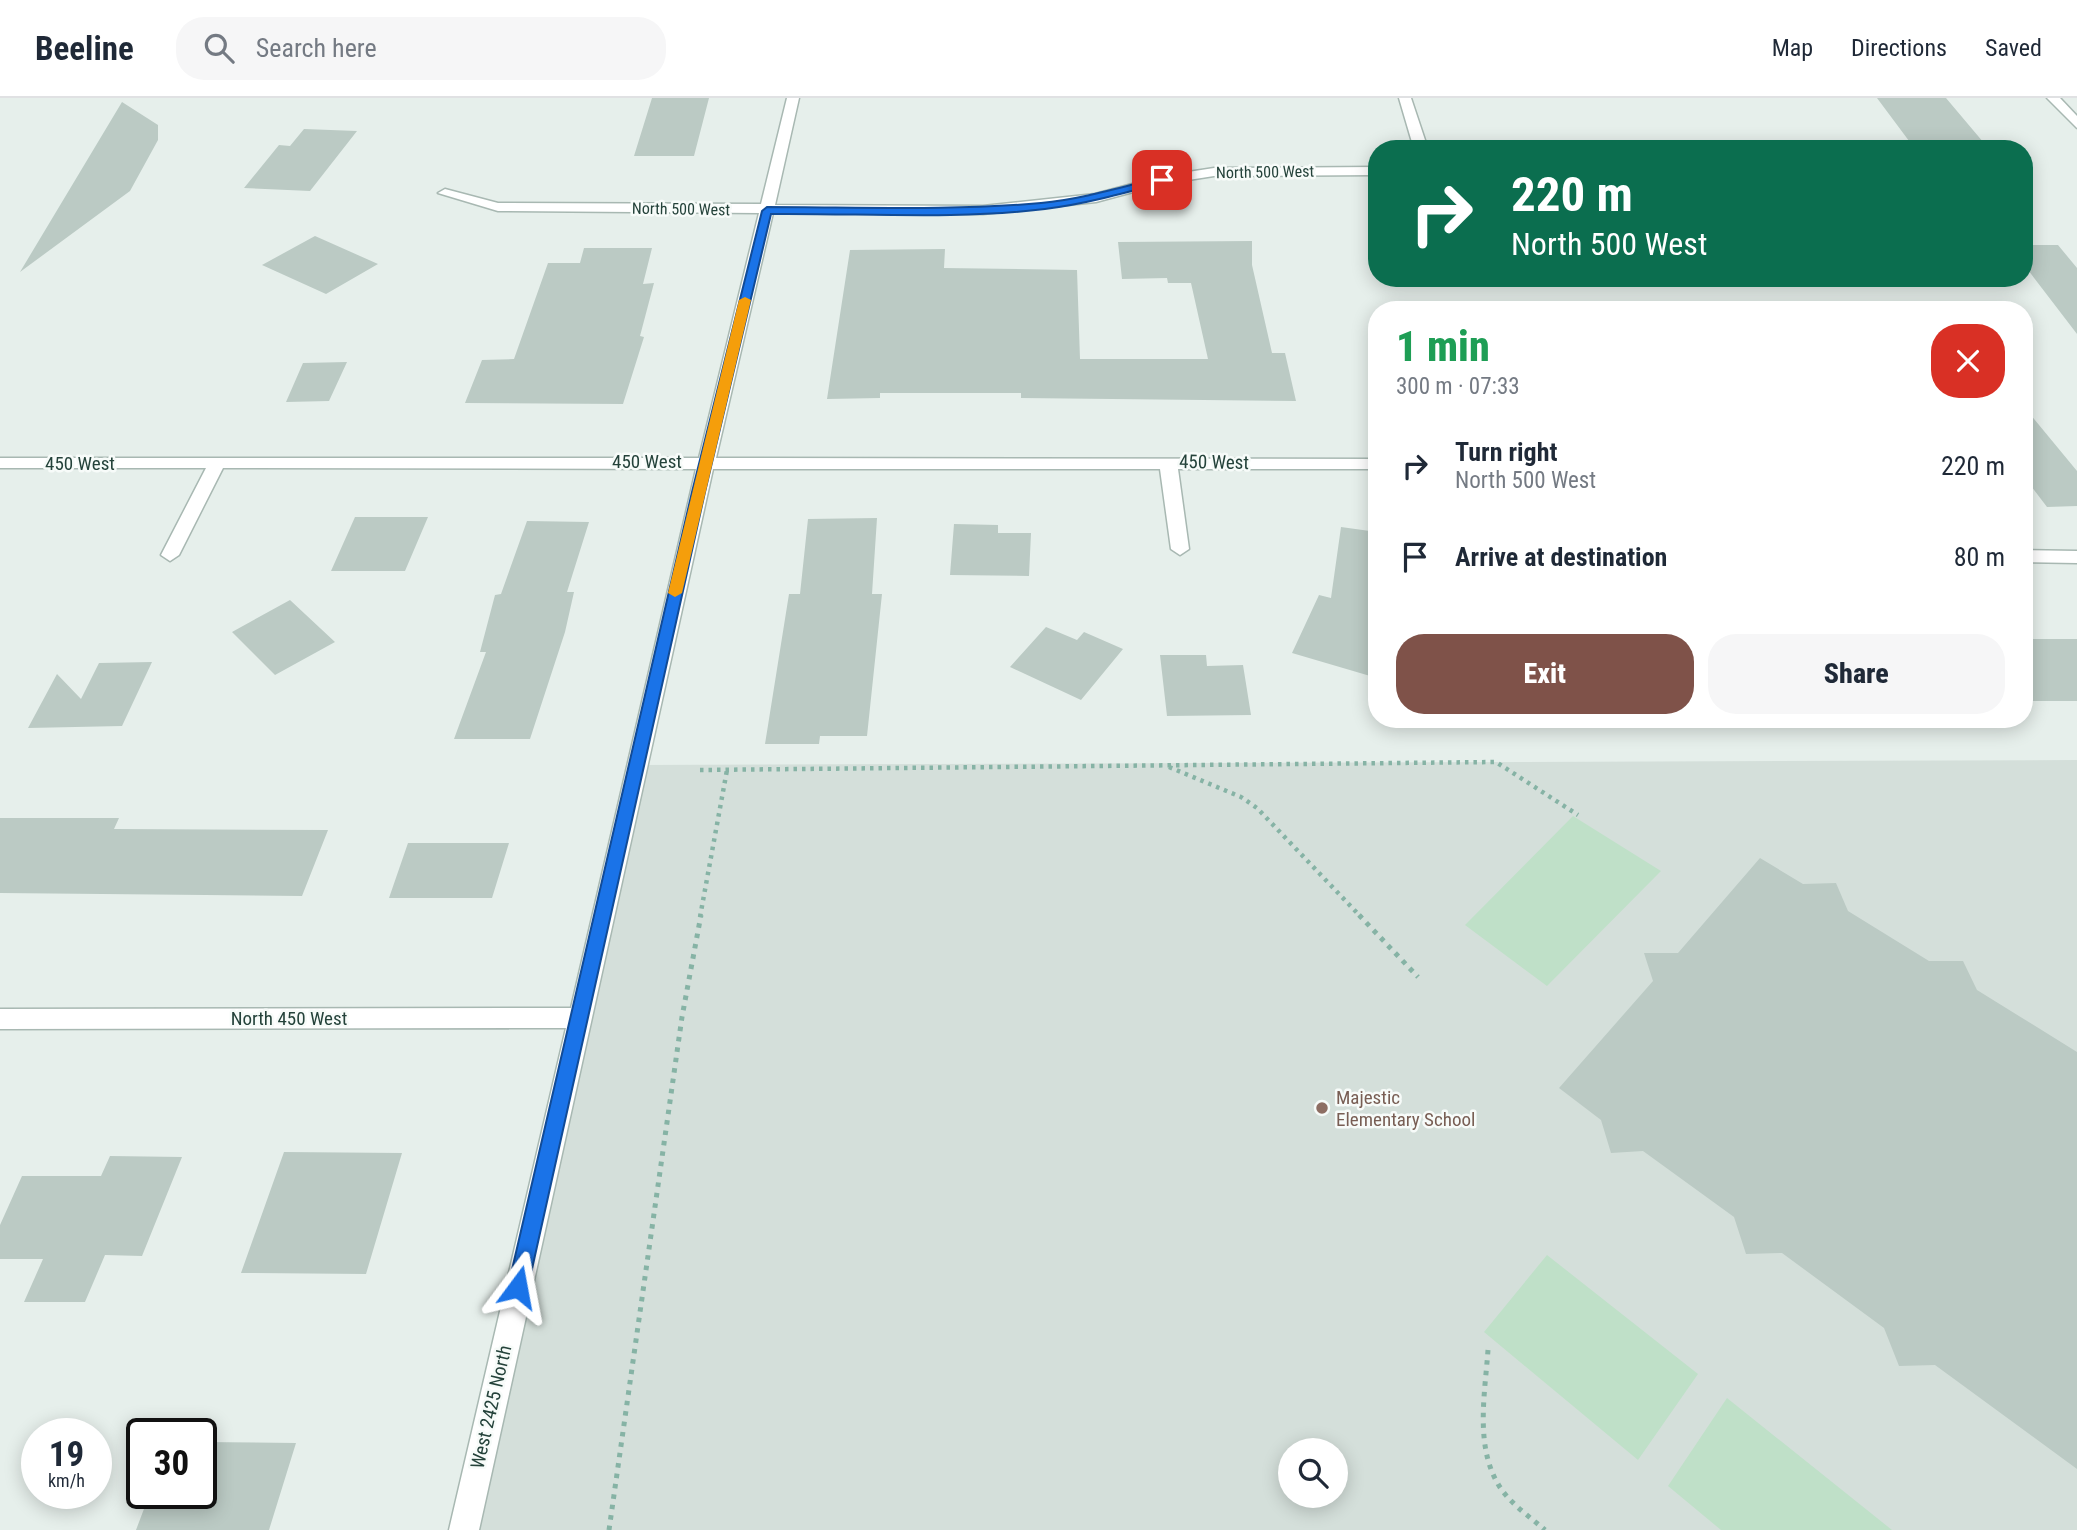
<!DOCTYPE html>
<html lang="en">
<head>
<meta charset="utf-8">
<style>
	body { margin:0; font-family:"Roboto Condensed",sans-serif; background:#f6f6f7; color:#1f2937; height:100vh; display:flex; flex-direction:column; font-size:26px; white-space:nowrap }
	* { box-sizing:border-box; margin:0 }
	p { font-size:23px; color:#747a83 }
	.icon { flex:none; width:38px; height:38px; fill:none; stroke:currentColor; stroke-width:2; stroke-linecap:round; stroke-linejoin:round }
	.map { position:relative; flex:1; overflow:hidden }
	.details { position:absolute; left:1368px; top:203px; width:665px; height:427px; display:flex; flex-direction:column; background:#fff; border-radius:28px; box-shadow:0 4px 18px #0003 }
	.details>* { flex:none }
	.banner { position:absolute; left:1368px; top:42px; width:665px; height:147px; border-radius:28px; box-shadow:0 4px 18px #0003; background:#0b6e4f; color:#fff; overflow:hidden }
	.controls { position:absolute; left:1278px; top:1340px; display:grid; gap:14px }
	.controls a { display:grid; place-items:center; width:70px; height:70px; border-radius:50%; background:#fff; box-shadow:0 4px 18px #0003; font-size:35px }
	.speed { position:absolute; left:21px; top:1320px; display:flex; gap:14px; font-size:35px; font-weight:700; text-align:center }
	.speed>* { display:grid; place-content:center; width:91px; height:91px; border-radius:50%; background:#fff; box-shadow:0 4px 18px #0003; line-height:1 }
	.speed small { font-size:18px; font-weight:400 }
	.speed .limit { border:4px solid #111; border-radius:10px; background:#fff; color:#111 }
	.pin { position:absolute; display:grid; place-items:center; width:60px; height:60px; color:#fff; margin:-30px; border-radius:14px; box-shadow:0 4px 10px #0006 }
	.me { position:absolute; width:77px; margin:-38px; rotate:13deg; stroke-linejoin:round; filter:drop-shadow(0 0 5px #0008) }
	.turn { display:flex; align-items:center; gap:24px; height:147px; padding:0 28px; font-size:32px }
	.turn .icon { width:91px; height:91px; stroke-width:2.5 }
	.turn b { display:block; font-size:49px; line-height:60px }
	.round { display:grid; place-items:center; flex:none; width:74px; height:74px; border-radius:28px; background:#f6f6f7 }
	.summary { display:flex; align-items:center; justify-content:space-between; height:119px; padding:0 28px }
	h1 { font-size:42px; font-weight:800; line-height:52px; color:#1e9e55 }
	.primary-button { display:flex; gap:14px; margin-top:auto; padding:14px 28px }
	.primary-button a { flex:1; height:80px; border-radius:28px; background:#7f5249; color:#fff; font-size:28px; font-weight:800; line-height:80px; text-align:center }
	.primary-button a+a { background:#f6f6f7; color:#1f2937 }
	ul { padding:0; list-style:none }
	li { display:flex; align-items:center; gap:21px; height:91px; padding:0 28px }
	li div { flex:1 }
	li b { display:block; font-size:26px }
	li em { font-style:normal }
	header { display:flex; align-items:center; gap:42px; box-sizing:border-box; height:98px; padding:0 35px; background:#fff; border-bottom:2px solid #e0e1e3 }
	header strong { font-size:33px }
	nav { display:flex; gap:38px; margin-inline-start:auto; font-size:24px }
	.search { width:490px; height:63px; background:#f6f6f7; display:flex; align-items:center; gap:18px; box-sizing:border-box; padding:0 24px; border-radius:28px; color:#747a83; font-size:26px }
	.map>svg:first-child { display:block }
	.built { fill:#d4dfda; fill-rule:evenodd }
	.green { fill:#bfe0c8 }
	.building { fill:#bbcac4 }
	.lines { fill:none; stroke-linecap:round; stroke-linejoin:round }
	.minor-casing { stroke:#a8b8b2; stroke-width:3 }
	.tertiary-casing { stroke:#a8b8b2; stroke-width:3 }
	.path-far1 { stroke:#86b3a5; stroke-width:4.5; stroke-dasharray:3.5 5; stroke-linecap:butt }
	.path { stroke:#86b3a5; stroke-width:5; stroke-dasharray:4.5 6; stroke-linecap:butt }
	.minor { fill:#fff; fill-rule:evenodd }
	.tertiary { fill:#fff; fill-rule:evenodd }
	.route { fill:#1a73e8; stroke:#114b97; stroke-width:2 }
	.slow { fill:#f59e0b }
	.education-dot { fill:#8d6e63; stroke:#f7fbf9; stroke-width:2.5 }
	.labels { text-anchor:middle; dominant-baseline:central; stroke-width:5; stroke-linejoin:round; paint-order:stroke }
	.far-street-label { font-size:16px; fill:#24423a; stroke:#f7fbf9 }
	.street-label { font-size:19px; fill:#24423a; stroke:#f7fbf9 }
	.education-label { font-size:19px; fill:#785e54; stroke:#f7fbf9; text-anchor:start }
</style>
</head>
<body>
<header>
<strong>Beeline</strong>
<div class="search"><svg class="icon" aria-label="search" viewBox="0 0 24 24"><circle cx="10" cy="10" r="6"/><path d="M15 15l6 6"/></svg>Search here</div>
<nav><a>Map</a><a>Directions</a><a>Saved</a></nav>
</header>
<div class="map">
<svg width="2077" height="1432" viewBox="0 0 2077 1432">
	<rect width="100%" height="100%" fill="#e6efeb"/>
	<path class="built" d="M2077 662V1432H473L642 667ZM1290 1353H1335V1398H1290Z"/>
	<path class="green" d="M1573 718 1661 773 1547 888 1465 827Z
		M1547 1157 1698 1276 1638 1362 1484 1234Z
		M1727 1300 1892 1432H1721L1668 1388Z"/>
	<path class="building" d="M652 0H709L694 58H634Z
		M1877 0H1946L1989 51H1915Z
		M122 4 158 27V42L130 93 20 174Z
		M304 31 357 33 310 93 244 90 279 47 290 48Z
		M315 138 378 166 326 196 262 167Z
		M1252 143V167L1272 255H1285L1296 303 1021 300V295H880V300L827 301 850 152 945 151 944 170 1077 172 1080 261H1208L1191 185H1168L1167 180 1122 181 1118 144Z
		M2025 147H2058L2077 170V236L2025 168Z
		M584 150H652L643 186 654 185 640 238 644 239 623 306 465 305 482 262 514 261 548 165H580Z
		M347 264 329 303 286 304 303 265Z
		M2025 310 2077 373V408L2047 409 2025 380Z
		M355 419H428L405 473H331Z
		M877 420 872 496H882L867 638H820L819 646H765L789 496H800L808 421Z
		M527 423 589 424 567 494H574L565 534 530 641H454L486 554H480L495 497 501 496Z
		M954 426 998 427V435H1031L1029 478 950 477Z
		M1341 429 1377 434V580L1292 555 1319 497 1331 500Z
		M290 502 335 544 275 577 232 534Z
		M1046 529 1077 542 1084 534 1123 551 1081 602 1010 569Z
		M2025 541H2077V603H2025Z
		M1160 557H1206L1207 568 1243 567 1251 617 1167 618Z
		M152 564 122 628 28 630 57 576 81 601 99 565Z
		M0 720H119L114 731 328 732 302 798 0 795Z
		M408 745H509L492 800H389Z
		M1760 760 1803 786 1836 785 1848 813 1929 863H1963L1977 892 2077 954V1371L1935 1267 1899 1268 1884 1230 1782 1155 1746 1156 1734 1119 1643 1053 1611 1055 1601 1022 1559 990 1653 883 1644 855H1678Z
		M284 1054 402 1055 366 1176 241 1175Z
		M110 1058 182 1059 142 1158 105 1157 85 1204H24L43 1161H0V1127L22 1078H101Z
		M201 1344 296 1345 269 1432H136L150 1395H201Z"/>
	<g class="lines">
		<defs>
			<path id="minor" d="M787 0H799L775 107 983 108 1095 96 1162 78 1214 70 1377 69V77L1214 78 1163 86 1096 104 983 116 773 115 716 360 1377 361V371H1178L1189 451 1180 457 1171 451 1160 371H713L479 1432H449L566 930 0 931V911L571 910 696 371 223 370 179 457 170 463 161 457 206 370H0V360H699L759 115 498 113 438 95 445 91 498 105 761 106Z
				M1399 0H1411L1428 51H1414Z
				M2025 452 2077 453V465L2025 464Z"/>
			<path id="tertiary" d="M2047 0H2060L2077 18V30Z"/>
		</defs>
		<use href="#minor" class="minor-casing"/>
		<use href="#tertiary" class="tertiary-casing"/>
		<path class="path-far1" d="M1169 669 1241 699 1257 710 1361 819
			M700 672 1496 664 1578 717
			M700 819 727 672"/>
		<path class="path" d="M1359 817 1418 879
			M1488 1252C1485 1295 1475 1347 1498 1386 1509 1405 1529 1418 1545 1432
			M609 1432 682 919 701 817"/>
		<use href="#minor" class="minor"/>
		<use href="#tertiary" class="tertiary"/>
	</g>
	<path class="route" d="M1162 79 1165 80V84C1125 95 1086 106 1045 111 955 122 862 115 771 116L705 394 528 1189 525 1196 518 1199 511 1196 508 1189 692 394 762 113 767 109C858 109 950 113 1041 105 1083 101 1121 89 1162 79Z"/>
	<path class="slow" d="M745 199 751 202 682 495 675 499 668 495 739 202Z"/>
	<circle class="education-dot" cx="1322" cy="1010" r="7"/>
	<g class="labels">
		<g class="far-street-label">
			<text transform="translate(1265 74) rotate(-1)">North 500 West</text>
			<text transform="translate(681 111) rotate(1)">North 500 West</text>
		</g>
		<g class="street-label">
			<text x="647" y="363">450 West</text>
			<text transform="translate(1214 364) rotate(1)">450 West</text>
			<text x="80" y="365">450 West</text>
			<text x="289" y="920">North 450 West</text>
			<text transform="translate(491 1309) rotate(-77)">West 2425 North</text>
		</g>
		<g class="education-label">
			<text x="1336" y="999">Majestic<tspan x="1336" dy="22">Elementary School</tspan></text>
		</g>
	</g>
</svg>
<div class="controls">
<a><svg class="icon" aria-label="search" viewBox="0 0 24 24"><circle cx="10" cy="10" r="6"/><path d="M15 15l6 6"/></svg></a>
</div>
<div class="speed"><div>19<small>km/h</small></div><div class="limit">30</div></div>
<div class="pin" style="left:1162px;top:82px;background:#d93025"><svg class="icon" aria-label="arrive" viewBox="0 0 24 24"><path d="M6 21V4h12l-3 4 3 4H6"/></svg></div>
<svg class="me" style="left:518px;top:1189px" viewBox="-20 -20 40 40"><path d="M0-17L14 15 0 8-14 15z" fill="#1a73e8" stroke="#fff" stroke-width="4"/></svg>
<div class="banner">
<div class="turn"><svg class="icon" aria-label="right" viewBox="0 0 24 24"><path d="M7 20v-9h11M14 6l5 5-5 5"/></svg><div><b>220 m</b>North 500 West</div></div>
</div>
<section class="details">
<div class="summary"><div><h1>1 min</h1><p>300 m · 07:33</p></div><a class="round" style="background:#d93025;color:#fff"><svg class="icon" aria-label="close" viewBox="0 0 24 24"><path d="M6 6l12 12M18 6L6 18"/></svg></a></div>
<ul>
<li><svg class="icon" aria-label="right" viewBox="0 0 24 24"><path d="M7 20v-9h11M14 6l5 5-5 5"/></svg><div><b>Turn right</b><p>North 500 West</p></div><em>220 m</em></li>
<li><svg class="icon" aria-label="arrive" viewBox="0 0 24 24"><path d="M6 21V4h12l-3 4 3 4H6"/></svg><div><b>Arrive at destination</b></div><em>80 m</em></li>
</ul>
<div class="primary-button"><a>Exit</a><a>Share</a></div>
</section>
</div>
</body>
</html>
